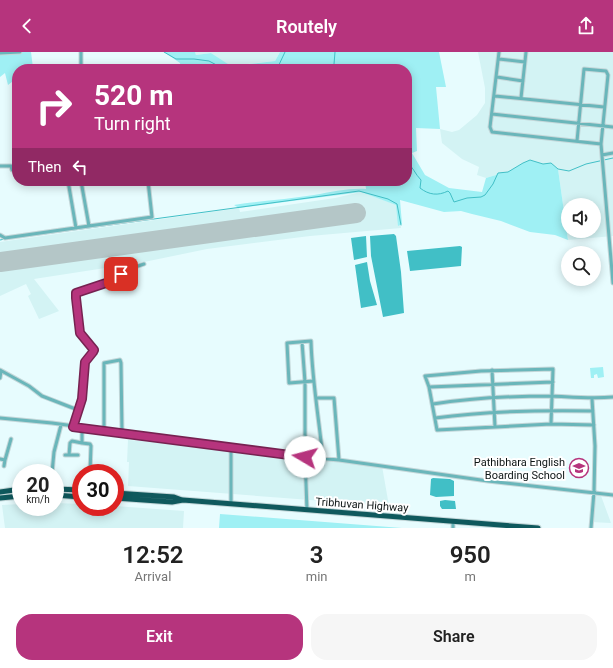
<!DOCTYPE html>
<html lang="en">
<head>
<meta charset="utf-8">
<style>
	body { margin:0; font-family:Roboto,sans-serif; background:#f6f6f6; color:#222; height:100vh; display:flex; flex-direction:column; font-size:15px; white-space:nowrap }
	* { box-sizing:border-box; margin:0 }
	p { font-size:13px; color:#767676 }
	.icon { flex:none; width:22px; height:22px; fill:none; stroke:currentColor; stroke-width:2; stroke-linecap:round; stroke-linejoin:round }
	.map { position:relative; height:476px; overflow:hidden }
	.details { display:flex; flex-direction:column; background:#fff; flex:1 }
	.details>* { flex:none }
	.banner { position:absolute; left:12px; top:12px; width:400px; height:122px; border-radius:16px; box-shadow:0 2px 10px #0003; background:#b6347d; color:#fff; overflow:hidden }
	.controls { position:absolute; left:561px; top:146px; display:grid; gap:8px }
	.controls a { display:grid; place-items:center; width:40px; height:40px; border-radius:50%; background:#fff; box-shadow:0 2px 10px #0003; font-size:20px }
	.speed { position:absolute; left:12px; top:412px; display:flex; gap:8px; font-size:20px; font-weight:700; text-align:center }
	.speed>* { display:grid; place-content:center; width:52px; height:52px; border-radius:50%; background:#fff; box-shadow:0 2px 10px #0003; line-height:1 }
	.speed small { font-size:10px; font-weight:400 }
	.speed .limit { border:6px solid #d22; background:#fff; color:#111 }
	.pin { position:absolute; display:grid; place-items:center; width:34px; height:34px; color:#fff; margin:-17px; border-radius:8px; box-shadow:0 2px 6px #0006 }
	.me { position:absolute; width:44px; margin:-22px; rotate:278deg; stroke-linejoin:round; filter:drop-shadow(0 0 3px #0008) }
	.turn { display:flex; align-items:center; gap:14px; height:84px; padding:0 16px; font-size:18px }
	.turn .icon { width:52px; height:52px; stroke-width:2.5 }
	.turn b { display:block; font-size:28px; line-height:34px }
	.then { display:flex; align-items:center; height:38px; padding:0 16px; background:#0003; gap:8px; font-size:15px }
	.eta { display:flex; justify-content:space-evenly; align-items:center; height:68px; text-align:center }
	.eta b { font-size:24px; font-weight:600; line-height:28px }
	.action { display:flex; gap:8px; margin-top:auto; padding:8px 16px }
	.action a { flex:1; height:46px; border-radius:16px; background:#b6347d; color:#fff; font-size:16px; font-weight:600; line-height:46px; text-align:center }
	.action a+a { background:#f6f6f6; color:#222 }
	header { display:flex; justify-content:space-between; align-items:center; height:52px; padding:0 16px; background:#b6347d; color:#fff; font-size:18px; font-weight:600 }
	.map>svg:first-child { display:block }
	.built { fill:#d3f3f4; fill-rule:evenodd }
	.green { fill:#9ff0f4 }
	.water { fill:#41bfc6 }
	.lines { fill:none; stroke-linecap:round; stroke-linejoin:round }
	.stream { stroke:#41bfc6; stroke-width:1 }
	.runway { stroke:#b4c6c7; stroke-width:20 }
	.street-casing { stroke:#c4d7d9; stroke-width:5 }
	.highway-casing { stroke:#c4d7d9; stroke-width:7 }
	.street { stroke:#6ab6ba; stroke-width:3 }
	.highway { stroke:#0f595d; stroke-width:5 }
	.route-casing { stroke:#762251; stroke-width:10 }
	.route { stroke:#b6347d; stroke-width:7 }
	.labels { text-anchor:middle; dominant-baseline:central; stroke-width:4; stroke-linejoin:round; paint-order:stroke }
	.poi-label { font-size:11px; fill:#0c1414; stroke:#fff; text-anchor:end }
	.street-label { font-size:11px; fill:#0c1414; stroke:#fff }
</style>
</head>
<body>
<header><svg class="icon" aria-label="back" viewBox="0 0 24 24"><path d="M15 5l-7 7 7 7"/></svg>Routely<svg class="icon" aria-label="share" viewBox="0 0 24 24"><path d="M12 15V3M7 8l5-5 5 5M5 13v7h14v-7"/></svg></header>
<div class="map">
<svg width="613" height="476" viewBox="0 0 613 476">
	<rect width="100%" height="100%" fill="#e7fcfe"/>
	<path class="built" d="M195 0H280L275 9 230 14 211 1 196 3Z
		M478 0H613V184L568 188 558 117 551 111 543 112 530 108 523 111 508 120 498 121 496 123 486 126 477 123 479 115 462 107 442 91 440 77 452 80 459 78 477 63 485 51V36ZM568 153H594V179H568Z
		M361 140 397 153 401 176 310 184 207 197 144 210 34 227 59 259 39 267 28 244 31 242 26 232 0 244V190L239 156 240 160 335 146Z
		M167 387 382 414 389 454 128 434 129 410H127L128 388 166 391Z
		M594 440 600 441 611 471 591 470Z
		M55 451 81 452V455L115 454 184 459 183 476H5L2 453 21 452V455H55Z"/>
	<path class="green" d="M20 0H31L33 16 31 17H17V26L8 33 5 21 0 25V1Z
		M164 0H195L196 3 211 1 231 14 275 9 280 0H439L446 35H436L440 77 416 76 417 99 412 101 425 123 449 136 482 140 486 126 496 123 498 121 508 120 523 111 530 108 543 112 551 111 558 117 568 188 555 183 530 180 501 169 472 162 461 159 444 160 400 148 402 172 398 174 396 153 361 140 239 156 234 153C261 149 288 147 314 143 332 140 349 136 366 137L365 129H407V17H181L180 11Z
		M603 315 604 325 598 326 597 322 594 323V326H591L590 316Z
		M220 462 402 476H219Z"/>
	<path class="water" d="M394 182 396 184 401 220 404 261 383 265 371 204 370 184Z
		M366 184 367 205 354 208 351 186Z
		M460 194 462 195 461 214 410 219 407 199Z
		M367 210 370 229 377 253 361 256 355 213Z
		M433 426 450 427 454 429V444L436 445 430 443 431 427Z
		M445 448 455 449 456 457H442L440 454V449Z"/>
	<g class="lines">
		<path class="stream" d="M164 0 176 7H194L209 9 224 17
			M335 0 334 12 336 17
			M277 17 285 0
			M407 70 411 82 407 97
			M407 110C413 115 415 122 421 128L420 136C429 143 438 144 448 139L450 141 454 150 467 146 481 145 485 143 493 132 498 121 508 120 523 111 530 108 543 112 551 111 558 117 569 119 586 112 613 106
			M22 185 359 139 388 147 397 152 401 173
			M0 188 5 187"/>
		<path class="runway" d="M0 210 356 161"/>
		<defs>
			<path id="street" d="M81 0V17
				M499 0 490 75 492 80 601 92
				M0 1 20 0
				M499 7 525 10
				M497 25 523 29
				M495 44 604 55
				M521 46 526 0
				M492 62 613 75
				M577 89 584 17 606 19 608 23 601 92 613 231
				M602 103 613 101
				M0 114H11L12 118H17
				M68 129 76 176
				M81 129 89 174
				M0 183 5 186 152 165 148 129
				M302 290 305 330V405L307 458
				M0 318 29 334 42 344 78 358
				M492 318 495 375
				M0 326 1 319
				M314 329 289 331 287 291 311 289C312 328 319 367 323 407
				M429 335 553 330
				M316 346H334L339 408
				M433 352C472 346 512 344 552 344 573 345 591 347 613 345
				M0 366 52 371 231 395V452
				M435 366C487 359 540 358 593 359
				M551 372 437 378 429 335 425 324 481 319 553 317 551 372 594 373
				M73 375 81 347 85 310 93 300 94 298 80 281 76 246V241L106 231 135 215 144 212
				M82 376V391L90 392 91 394 90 421
				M104 379V311L120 308 121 311 122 381
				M231 395 305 405 339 408 488 429 613 443
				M65 403H69L70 391 72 389 82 391
				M69 403H78
				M0 407 5 408 11 387
				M4 414 5 408
				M52 421 54 400 61 373
				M453 470V476
				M591 476 594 440 595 394 592 347"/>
			<path id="highway" d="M55 437 81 438
				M0 440 21 437
				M115 441 174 445 182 448
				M55 443 81 445
				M0 446 21 444
				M115 446 172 450 183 448 538 476"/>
		</defs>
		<use href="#street" class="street-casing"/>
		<use href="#highway" class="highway-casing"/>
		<use href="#street" class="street"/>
		<use href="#highway" class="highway"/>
	</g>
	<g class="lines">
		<defs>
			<path id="route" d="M121 222 106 231 76 241V246L80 281 94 298 93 300 85 310 82 347 73 375 305 405"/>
		</defs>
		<use href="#route" class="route-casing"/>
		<use href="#route" class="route"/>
	</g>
	<defs>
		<symbol id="school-ring" viewBox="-11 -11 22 22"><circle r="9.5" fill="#fff" stroke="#b6347d" stroke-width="1.5"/><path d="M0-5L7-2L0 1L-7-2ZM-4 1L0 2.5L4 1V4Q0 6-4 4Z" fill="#b6347d"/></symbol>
	</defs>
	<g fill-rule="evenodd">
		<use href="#school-ring" x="568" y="405" width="22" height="22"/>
	</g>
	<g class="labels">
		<g class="poi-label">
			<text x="565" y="410">Pathibhara English<tspan x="565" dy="13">Boarding School</tspan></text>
		</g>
		<g class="street-label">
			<text transform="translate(362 453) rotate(4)">Tribhuvan Highway</text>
		</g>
	</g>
</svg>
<div class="controls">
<a><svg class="icon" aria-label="sound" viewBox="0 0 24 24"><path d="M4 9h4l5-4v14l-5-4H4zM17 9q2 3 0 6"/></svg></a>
<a><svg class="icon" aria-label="search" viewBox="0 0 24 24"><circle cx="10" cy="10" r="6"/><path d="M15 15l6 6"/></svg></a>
</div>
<div class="speed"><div>20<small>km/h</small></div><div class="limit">30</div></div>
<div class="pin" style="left:121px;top:222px;background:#d93025"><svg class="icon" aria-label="arrive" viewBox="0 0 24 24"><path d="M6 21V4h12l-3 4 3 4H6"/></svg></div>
<svg class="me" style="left:305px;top:405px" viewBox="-20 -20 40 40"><circle r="19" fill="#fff"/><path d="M0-13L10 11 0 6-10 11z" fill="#b6347d"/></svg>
<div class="banner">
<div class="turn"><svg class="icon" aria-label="right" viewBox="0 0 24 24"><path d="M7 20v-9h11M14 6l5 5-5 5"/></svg><div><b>520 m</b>Turn right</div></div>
<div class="then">Then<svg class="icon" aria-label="left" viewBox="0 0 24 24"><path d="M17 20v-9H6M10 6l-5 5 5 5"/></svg></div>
</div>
</div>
<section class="details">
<div class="eta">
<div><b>12:52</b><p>Arrival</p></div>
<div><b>3</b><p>min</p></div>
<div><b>950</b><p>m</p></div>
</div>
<div class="action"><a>Exit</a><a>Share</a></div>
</section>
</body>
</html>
